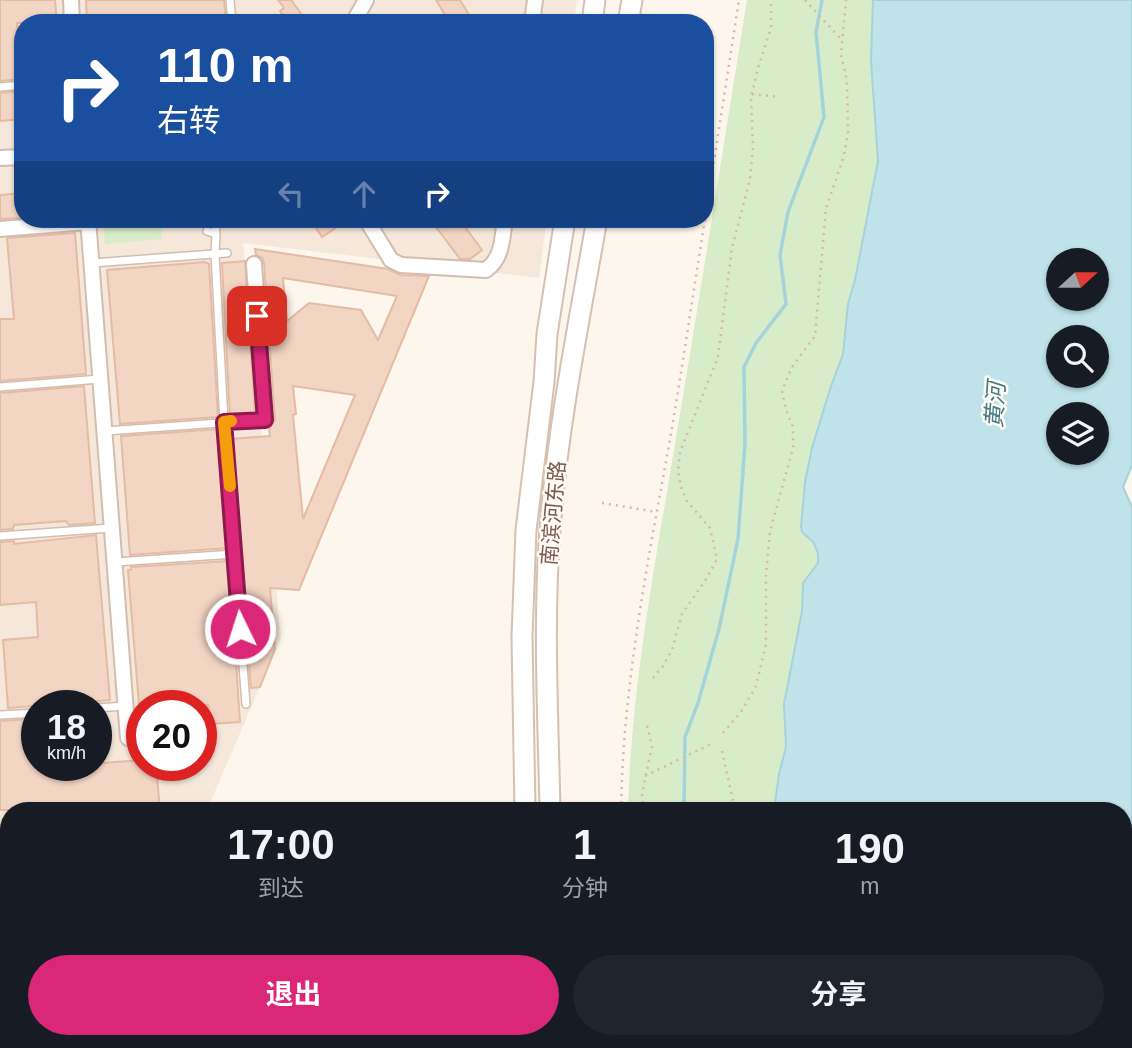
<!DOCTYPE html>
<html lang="zh">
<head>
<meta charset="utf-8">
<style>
	body { margin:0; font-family:Arial,"Noto Sans SC",sans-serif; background:#20242c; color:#f1f3f6; height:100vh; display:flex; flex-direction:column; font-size:26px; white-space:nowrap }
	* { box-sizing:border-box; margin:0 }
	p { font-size:23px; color:#9ea1a6 }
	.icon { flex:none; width:38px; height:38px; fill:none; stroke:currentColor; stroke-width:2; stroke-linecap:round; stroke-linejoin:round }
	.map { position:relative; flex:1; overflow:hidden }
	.drawer { position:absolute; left:0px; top:802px; width:1132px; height:247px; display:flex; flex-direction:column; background:#171b24; border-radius:28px 28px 0 0; box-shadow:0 2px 5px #0004 }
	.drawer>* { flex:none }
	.guide { position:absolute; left:14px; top:14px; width:700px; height:214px; border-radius:28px; box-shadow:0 2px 5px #0004; background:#1a4fa0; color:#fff; overflow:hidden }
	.needle { width:46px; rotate:69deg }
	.buttons { position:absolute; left:1046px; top:248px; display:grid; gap:14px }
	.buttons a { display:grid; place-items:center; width:63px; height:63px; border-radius:50%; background:#171b24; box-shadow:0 2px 5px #0004; font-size:35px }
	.speed { position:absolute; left:21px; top:690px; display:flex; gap:14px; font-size:35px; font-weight:700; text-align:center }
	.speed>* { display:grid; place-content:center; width:91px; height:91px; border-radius:50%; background:#171b24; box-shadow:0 2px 5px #0004; line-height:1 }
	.speed small { font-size:18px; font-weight:400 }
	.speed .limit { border:10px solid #d22; background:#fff; color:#111 }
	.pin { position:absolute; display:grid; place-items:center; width:60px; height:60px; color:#fff; margin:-30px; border-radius:14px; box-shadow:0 4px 10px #0006 }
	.me { position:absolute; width:77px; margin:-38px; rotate:356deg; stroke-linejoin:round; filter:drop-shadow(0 0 5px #0008) }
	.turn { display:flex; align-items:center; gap:24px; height:147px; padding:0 28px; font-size:32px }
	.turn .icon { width:91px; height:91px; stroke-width:2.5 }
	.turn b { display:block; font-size:49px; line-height:60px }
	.lanes { display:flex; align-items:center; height:66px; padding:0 28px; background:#0003; justify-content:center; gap:35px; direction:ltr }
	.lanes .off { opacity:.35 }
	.eta { display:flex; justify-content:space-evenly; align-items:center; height:119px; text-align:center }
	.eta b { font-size:42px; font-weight:700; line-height:49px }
	.action { display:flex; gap:14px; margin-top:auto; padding:14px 28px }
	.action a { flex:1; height:80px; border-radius:42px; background:#db2777; color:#fff; font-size:28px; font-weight:700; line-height:80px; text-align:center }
	.action a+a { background:#20242c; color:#f1f3f6 }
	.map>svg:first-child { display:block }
	.residential { fill:#f5e8da; fill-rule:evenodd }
	.education { fill:#f3e8fa }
	.green { fill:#d8ecc9 }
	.water { fill:#bfe3e8; stroke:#a5d3da; stroke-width:2; fill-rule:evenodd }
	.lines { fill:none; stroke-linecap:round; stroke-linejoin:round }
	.stream { stroke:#a5d3da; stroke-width:3.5 }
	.building { fill:#f3d5c3; stroke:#e6bba3; stroke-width:2; fill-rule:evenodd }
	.lane-casing { stroke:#d1beb0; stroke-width:10 }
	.street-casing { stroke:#d1beb0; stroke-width:18 }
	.secondary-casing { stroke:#d6c0b0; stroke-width:23 }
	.path { stroke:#d9b8a5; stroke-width:2.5; stroke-dasharray:2 5; stroke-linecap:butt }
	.lane { stroke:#fff; stroke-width:7 }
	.street { stroke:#fff; stroke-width:14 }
	.secondary { stroke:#fff; stroke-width:19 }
	.route-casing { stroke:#8e194d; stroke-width:18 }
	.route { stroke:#db2777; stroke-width:12 }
	.slow { stroke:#f59e0b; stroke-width:12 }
	.labels { text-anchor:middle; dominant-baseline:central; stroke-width:5; stroke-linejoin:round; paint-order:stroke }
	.street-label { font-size:21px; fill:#7a5c4d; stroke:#fffaf3 }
	.water-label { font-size:23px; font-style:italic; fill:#437c86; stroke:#fffaf3 }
</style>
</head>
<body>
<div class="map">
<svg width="1132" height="1048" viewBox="0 0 1132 1048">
	<rect width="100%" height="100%" fill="#fdf6ec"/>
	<path class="residential" d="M0 0H577L574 23H23V219H547L539 278 243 243 281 638 207 810H9V878L0 879ZM37 705H96V765H37ZM142 705H201V765H142Z"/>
	<path class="education" d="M117 1040H276L281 1042 289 1040H317L347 1048H114Z"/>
	<path class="green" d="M747 0H874L871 61 878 161 855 280 848 304 843 354 830 389 812 448 805 482 801 527 802 532 814 543 818 554V563L803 583 802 611 784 704 786 747 779 774 774 810H628C631 687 655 565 675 444 700 296 723 148 747 0Z
		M103 219H160L162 239 105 244Z"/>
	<path class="water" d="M873 0H1132V465L1123 487 1132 507V1048H789L786 1040H1124V810H774L779 774 786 747 784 704 802 611 803 583 818 563V554L814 543 802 532 801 527 805 482 812 448 830 389 843 354 848 304 855 280 878 161 871 61ZM1059 261H1097V299H1059ZM1059 338H1097V376H1059ZM1059 415H1097V453H1059Z"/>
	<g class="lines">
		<path class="stream" d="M684 810 685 737 698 703 719 629 738 539 745 444 744 367 756 343 786 304 780 255 788 212 824 117 816 32 822 0"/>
	</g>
	<path class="building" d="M0 0H55L57 23H17L22 79 0 81Z
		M86 0H224L226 23H203L202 18 131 23H87Z
		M278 0H291L308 23H288L280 11 284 8Z
		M436 0H460L474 23H450Z
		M23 91V119L0 121V93Z
		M23 193V218L0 219V195Z
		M310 219H349L322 237Z
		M430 219H459L482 250 470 259H460Z
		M75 233 86 374 0 381V319H14L7 238Z
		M255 249 388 269 400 275 429 276 299 590 270 588 275 649 260 687 251 688 231 439 270 436 269 428 275 420 264 263 262 258 256 255ZM283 278 397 296 378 340 361 310 309 303 287 321ZM293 386 355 395 303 519 293 415 296 414Z
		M245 261 255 414 230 416 222 263Z
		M205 262 209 264 218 417 120 424 107 270Z
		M84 386 95 523 69 525 66 521 14 525 13 529 0 530V393Z
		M218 429 228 548 130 555 121 436Z
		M96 535 110 700 8 708 3 640 38 637 36 602 0 605V542L14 541V544Z
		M229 561 240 722 210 724 208 705H139L128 570H131V567Z
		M31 719 34 768 142 760V765H156L160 810H0V721Z"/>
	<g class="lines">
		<defs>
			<path id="lane" d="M230 0 232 23
				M0 87 23 85
				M215 219 216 234
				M207 231 216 234 215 254 224 422 246 704
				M92 263 227 253
				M0 387 100 379
				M105 431 264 420
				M0 536 111 528
				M115 562 235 554
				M96 708 126 706
				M0 715 37 713
				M0 895H9
				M39 1040 40 1048
				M254 1040 258 1048
				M119 1048 123 1040
				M206 1048 212 1040"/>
			<path id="street" d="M71 0 72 23
				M353 23 366 0
				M532 23 535 0
				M0 158 23 157
				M88 219 128 738
				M366 219 391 260 401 265 486 270C503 258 502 238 505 219
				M0 229 88 222
				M254 264 265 420"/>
			<path id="secondary" d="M592 23 595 0
				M628 23 632 0
				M525 810 522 637 526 530 544 382 547 334 565 219
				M550 810C548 716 543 623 550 529 558 424 579 322 597 219
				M528 1040V1048
				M553 1040 554 1048"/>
		</defs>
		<use href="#lane" class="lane-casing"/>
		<use href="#street" class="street-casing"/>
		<use href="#secondary" class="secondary-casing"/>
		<path class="path" d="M805 0 841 39
			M752 94 780 97
			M705 219 739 0
			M602 503 657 512
			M653 678 663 666 672 650 682 614 705 581 717 559 710 528 687 501 681 487 678 471 680 452 718 357 732 248 750 179 753 147 751 98 758 68 771 28V0
			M723 733 741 712 756 686 766 644V575L770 531 793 448V427L786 410 782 391 792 367 815 336 826 208 843 159 848 134 847 80 841 55 846 0
			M722 751 735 810
			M645 776 711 744
			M621 810C623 687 647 566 669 445 682 370 693 294 705 219
			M644 810 642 794 652 746 646 722
			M624 1040V1048
			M664 1048 667 1040
			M728 1048 729 1040"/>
		<use href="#lane" class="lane"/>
		<use href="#street" class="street"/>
		<use href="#secondary" class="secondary"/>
	</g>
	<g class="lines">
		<defs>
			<path id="route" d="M240 629 224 422 265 420 257 316"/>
		</defs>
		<use href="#route" class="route-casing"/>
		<use href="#route" class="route"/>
		<path class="slow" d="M230 486 224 422 231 421"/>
	</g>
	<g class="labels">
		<g class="street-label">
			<text transform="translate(553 513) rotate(-85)">南滨河东路</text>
		</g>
		<g class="water-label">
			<text transform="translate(995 405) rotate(-86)">黄河</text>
		</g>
	</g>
</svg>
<div class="buttons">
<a><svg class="needle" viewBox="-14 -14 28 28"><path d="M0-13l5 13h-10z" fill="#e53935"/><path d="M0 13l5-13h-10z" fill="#9ea1a6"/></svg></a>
<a><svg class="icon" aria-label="search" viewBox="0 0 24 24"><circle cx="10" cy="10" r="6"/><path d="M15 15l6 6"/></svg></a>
<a><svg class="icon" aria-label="layers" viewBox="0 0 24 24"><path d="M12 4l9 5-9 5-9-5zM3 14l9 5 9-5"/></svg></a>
</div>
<div class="speed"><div>18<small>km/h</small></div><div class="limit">20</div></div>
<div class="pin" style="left:257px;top:316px;background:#d93025"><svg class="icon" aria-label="arrive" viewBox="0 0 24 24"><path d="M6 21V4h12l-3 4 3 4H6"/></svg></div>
<svg class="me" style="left:240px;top:629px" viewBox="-20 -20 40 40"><circle r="17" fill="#db2777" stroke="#fff" stroke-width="3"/><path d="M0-11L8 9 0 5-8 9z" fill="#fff"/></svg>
<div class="guide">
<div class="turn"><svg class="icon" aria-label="right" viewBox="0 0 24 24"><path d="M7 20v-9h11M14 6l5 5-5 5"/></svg><div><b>110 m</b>右转</div></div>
<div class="lanes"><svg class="icon off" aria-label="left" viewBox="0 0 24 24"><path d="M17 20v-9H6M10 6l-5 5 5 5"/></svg><svg class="icon off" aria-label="ahead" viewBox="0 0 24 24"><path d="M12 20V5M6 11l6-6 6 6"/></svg><svg class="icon" aria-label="right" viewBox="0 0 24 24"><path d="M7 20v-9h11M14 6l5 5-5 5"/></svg></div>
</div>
<section class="drawer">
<div class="eta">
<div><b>17:00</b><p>到达</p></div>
<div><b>1</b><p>分钟</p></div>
<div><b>190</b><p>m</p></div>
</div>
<div class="action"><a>退出</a><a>分享</a></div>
</section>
</div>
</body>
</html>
